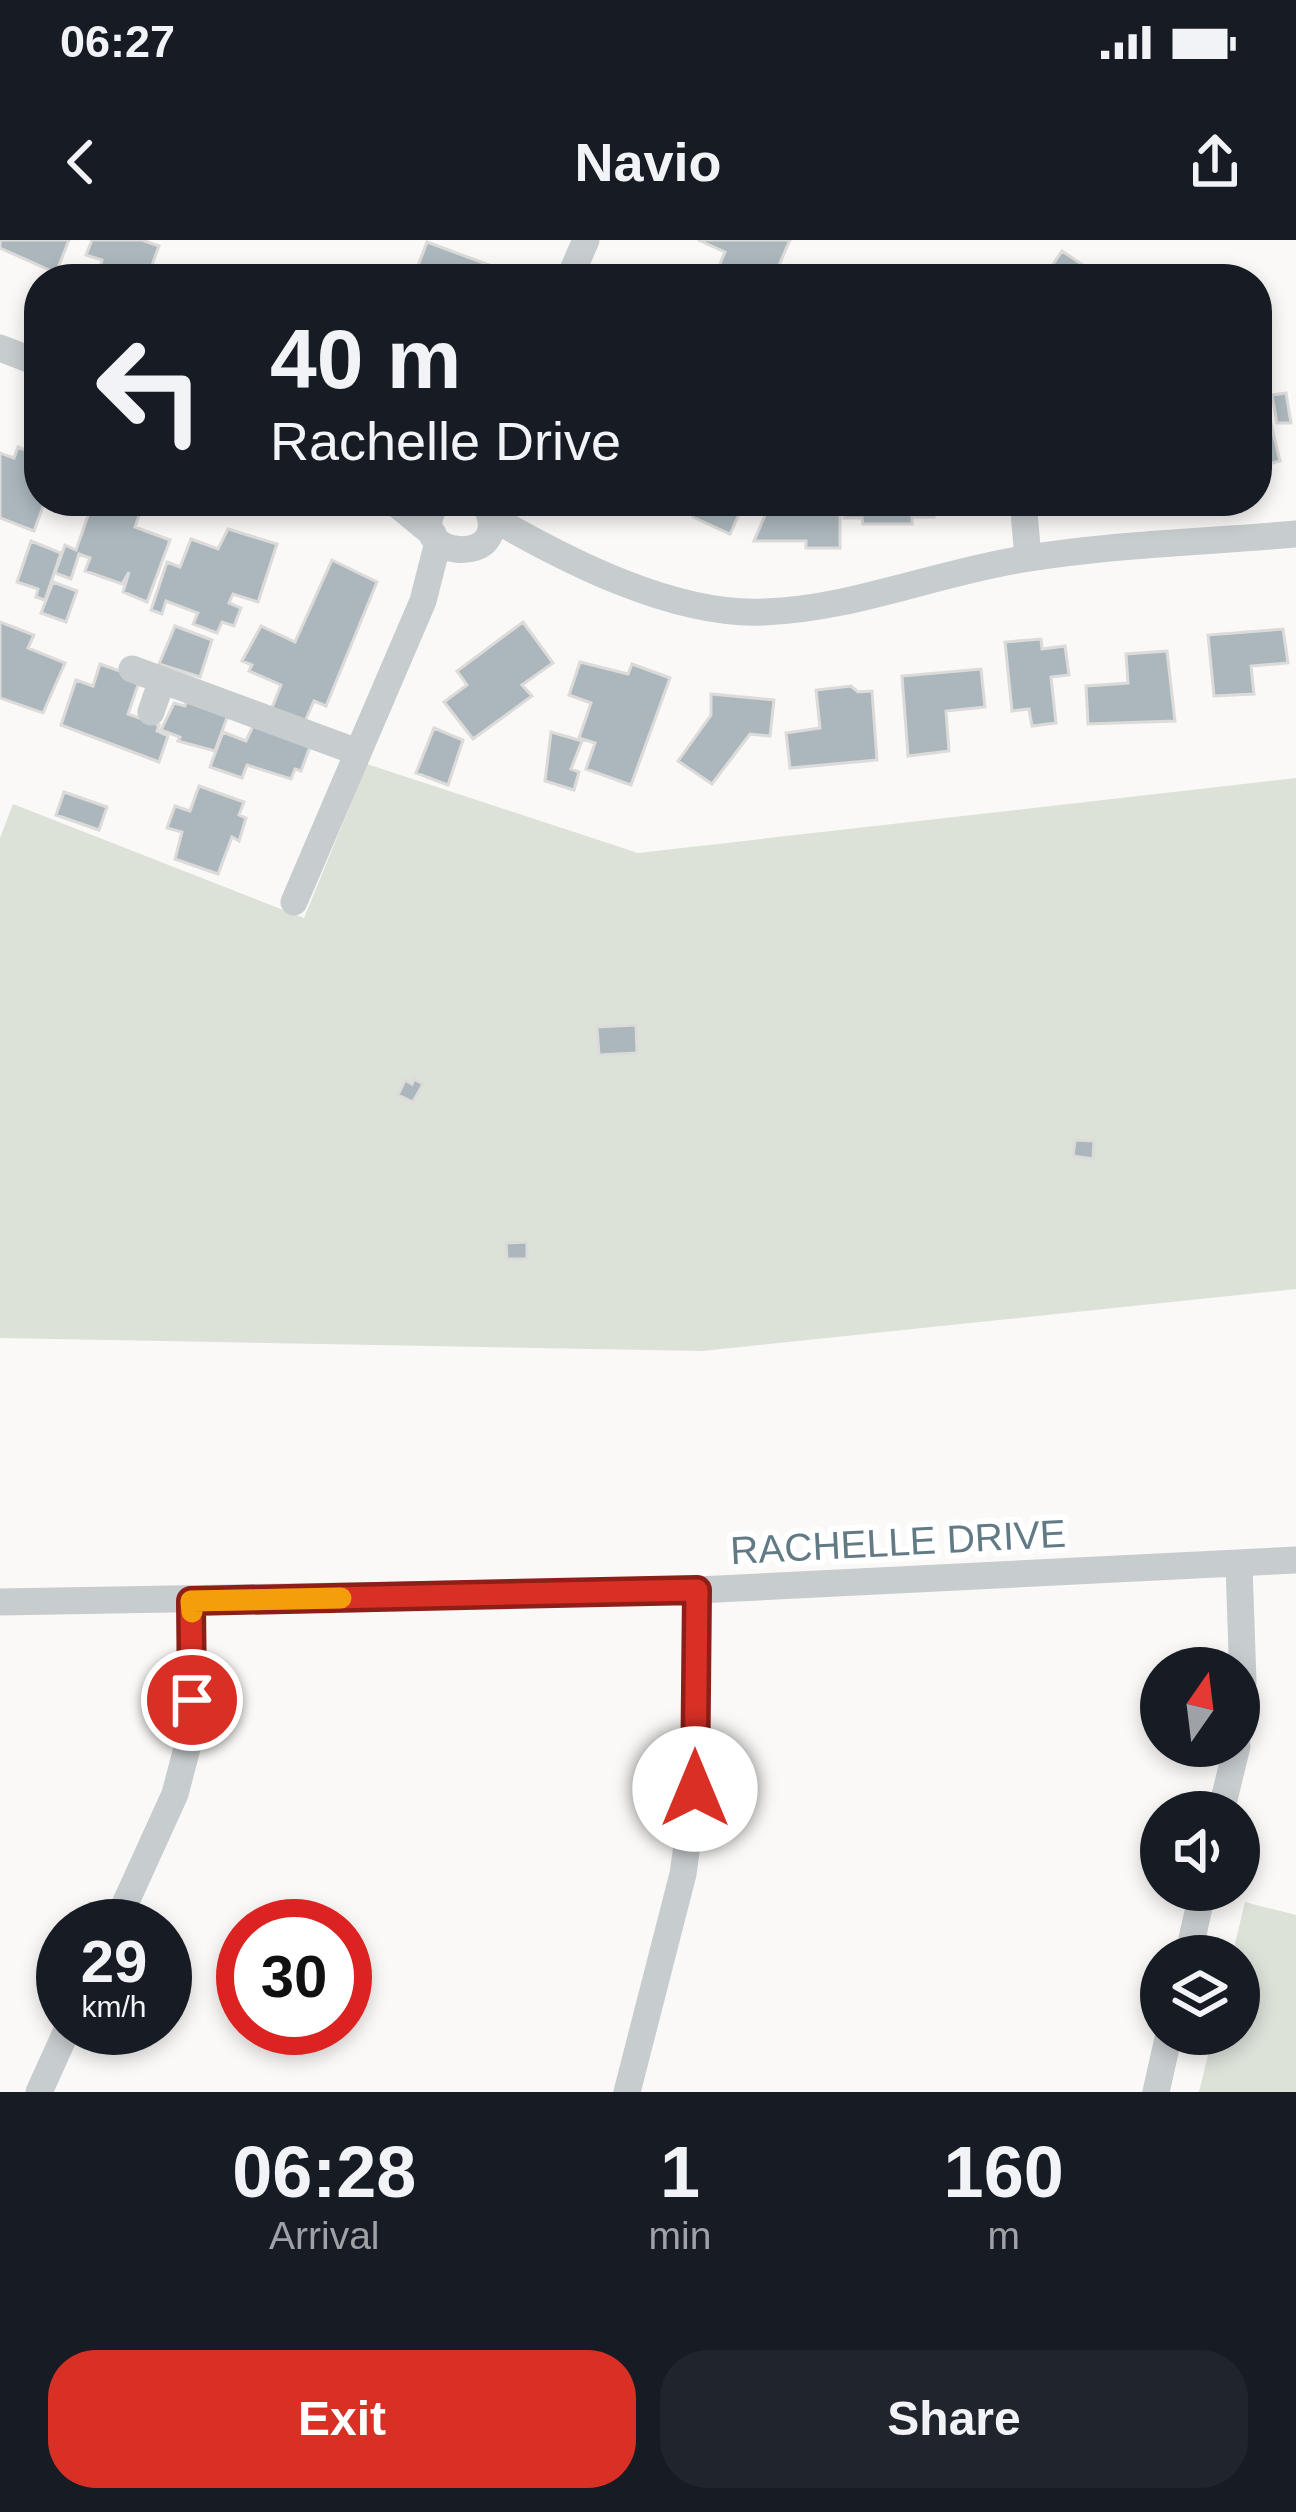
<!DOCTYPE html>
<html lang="en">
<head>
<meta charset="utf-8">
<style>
	body { margin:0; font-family:Arial,sans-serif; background:#20242c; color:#f1f3f6; height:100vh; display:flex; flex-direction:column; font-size:45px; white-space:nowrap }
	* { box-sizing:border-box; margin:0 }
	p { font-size:39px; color:#9ea1a6 }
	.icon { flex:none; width:66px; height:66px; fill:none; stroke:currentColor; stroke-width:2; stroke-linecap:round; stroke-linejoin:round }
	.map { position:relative; height:1852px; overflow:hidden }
	.drawer { display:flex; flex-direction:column; background:#171b24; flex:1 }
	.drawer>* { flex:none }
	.banner { position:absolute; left:24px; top:24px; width:1248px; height:252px; border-radius:48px; box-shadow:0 6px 18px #0003; background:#171b24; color:#f1f3f6; overflow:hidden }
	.needle { width:78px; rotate:14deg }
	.buttons { position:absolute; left:1140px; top:1407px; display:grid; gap:24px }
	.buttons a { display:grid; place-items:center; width:120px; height:120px; border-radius:50%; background:#171b24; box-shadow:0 6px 18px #0003; font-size:60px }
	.speed { position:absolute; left:36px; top:1659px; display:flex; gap:24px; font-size:60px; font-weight:700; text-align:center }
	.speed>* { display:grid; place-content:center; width:156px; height:156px; border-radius:50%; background:#171b24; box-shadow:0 6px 18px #0003; line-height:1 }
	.speed small { font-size:30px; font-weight:400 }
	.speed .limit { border:18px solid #d22; background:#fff; color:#111 }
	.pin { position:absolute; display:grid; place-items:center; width:102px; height:102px; color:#fff; margin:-51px; border:6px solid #fff; border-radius:50%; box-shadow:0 3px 12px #0007 }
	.me { position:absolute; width:132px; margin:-66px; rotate:0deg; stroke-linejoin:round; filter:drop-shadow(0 0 9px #0008) }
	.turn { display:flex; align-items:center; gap:42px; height:252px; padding:0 48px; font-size:54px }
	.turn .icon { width:156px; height:156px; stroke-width:2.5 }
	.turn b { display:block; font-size:84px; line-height:102px }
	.eta { display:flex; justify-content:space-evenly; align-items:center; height:204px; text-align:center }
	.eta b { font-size:72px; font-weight:800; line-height:84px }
	.primary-button { display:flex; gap:24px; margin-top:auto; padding:24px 48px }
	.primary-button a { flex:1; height:138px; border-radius:48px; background:#d93025; color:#fff; font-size:48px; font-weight:800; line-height:138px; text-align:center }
	.primary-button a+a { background:#20242c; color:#f1f3f6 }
	.status { display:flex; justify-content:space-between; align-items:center; height:84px; padding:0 60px; background:#171b24; direction:ltr }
	.status svg { height:33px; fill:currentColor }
	header { display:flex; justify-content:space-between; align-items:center; height:156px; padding:0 48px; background:#171b24; font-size:54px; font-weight:800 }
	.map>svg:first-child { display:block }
	.green { fill:#dce2d8 }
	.building { fill:#abb7bc; stroke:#dcdbd9; stroke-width:3 }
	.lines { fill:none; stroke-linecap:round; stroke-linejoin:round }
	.minor { stroke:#c7cccf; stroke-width:27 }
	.route-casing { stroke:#8d1f18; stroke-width:30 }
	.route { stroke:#d93025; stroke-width:21 }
	.slow { stroke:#f59e0b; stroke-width:21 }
	.labels { text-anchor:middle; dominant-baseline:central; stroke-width:12; stroke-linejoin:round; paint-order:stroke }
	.street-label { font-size:39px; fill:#627a85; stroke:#fff }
</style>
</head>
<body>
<div class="status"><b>06:27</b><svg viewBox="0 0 49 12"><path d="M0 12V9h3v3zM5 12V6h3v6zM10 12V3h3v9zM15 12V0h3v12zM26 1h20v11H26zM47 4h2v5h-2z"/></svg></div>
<header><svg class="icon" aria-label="back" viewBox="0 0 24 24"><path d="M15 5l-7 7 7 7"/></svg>Navio<svg class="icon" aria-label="share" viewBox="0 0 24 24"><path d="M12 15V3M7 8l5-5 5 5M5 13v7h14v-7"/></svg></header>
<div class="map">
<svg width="1296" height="1852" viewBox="0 0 1296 1852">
	<rect width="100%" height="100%" fill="#faf9f7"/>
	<path class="green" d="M367 524 638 613 1296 538V1049L702 1111 0 1098V598L13 564 304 678Z
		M1245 1662 1296 1675V1852H1199L1213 1794H1239V1716H1232Z"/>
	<path class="building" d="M0 0H69L56 33 0 8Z
		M92 0H142L159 6 147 39H96L102 20 86 15Z
		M698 0H790L773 39H758L720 24 725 12Z
		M427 2 500 29 497 39H413Z
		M1062 11 1104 39H1043Z
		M1257 127 1280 221 1257 227Z
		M1286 153 1291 183H1277L1272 155Z
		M18 207 39 216 32 245 39 248V261H45L34 291 0 278V213L14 218Z
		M93 261H144L135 287 170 300 147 362 123 352 129 332 122 344 85 331 90 318 79 314 71 339 55 333 65 305 76 310Z
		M700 261H745L730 294 693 277Z
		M771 261H840V308H806V301H754Z
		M844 261H934V277H912V284H863L862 278H844Z
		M228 289 277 304 258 362 233 354 229 363 241 368 234 386 222 382 217 393 193 384 198 373 166 361 162 374 151 370 167 322 180 327 191 299 218 309Z
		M31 301 61 313 45 360 36 357 38 349 17 342Z
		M332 320 377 342 326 466 314 461 305 481 271 470 281 445 249 431 252 425 242 421 261 386 295 402Z
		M53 342 77 351 66 382 41 373Z
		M0 382 34 395 28 408 65 423 43 473 0 458Z
		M523 382 553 423 522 445 532 456 473 499 444 462 467 445 457 431Z
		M175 386 212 400 200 437 159 424Z
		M1283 389 1288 423 1251 426 1254 454 1214 456 1208 395Z
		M1041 399 1042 409 1065 406 1069 435 1051 437 1056 483 1032 486 1029 469 1012 471 1005 402Z
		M1167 411 1175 481 1088 484 1086 446 1128 443 1126 414Z
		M580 422 628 434 632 424 670 438 631 545 586 529 595 503 579 498 591 463 569 455Z
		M100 424 134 436 138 445 128 474 159 485 157 491 168 496 159 522 61 485 76 440 93 446Z
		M981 429 985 467 946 471 949 511 908 516 902 436Z
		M851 446 858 452 872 451 877 520 790 528 786 493 820 488 816 450Z
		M711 454 774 460 770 496 750 494 712 544 678 521 711 475Z
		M188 457 229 472 215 511 178 501 180 497 161 490 174 463 185 466Z
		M253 486 312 501 301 531 295 529 291 539 247 525 242 538 210 527 223 492 246 501Z
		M434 488 463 500 448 545 416 533Z
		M551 492 582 501 571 529 579 532 574 550 545 541Z
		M199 546 244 562 239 575 246 578 239 601 232 597 218 634 175 619 182 592 167 588 175 566 190 571Z
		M64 552 107 567 99 590 56 575Z
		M636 785 637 813 599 815 597 787Z
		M414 839 423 844 413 862 398 855 405 840 412 844Z
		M1075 900 1094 901 1093 919 1073 916Z
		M527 1002V1019H507L506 1003Z"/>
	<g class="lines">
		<path class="minor" d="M569 39 586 0
			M0 108 39 123
			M393 261 433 294
			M438 261C395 320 522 331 484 262
			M1023 261 1028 318
			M491 277C567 321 674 376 764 372 852 369 936 333 1023 319 1113 304 1206 302 1296 294
			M132 429 357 512
			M151 472 162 440
			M294 662 423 361 438 302
			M1239 1325 1243 1442 1239 1491
			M0 1362 697 1350 1296 1320
			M1221 1572 1237 1506
			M115 1686 175 1554 191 1493V1361
			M1188 1716 1203 1650
			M39 1852 68 1788
			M627 1852 683 1634 695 1548 697 1350
			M1156 1852 1169 1794"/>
	</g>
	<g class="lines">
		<defs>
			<path id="route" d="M192 1460 191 1361 697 1350 695 1549"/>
		</defs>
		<use href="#route" class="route-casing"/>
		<use href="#route" class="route"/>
		<path class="slow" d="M192 1372 191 1361 341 1358"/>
	</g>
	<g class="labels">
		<g class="street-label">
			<text transform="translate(898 1302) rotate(-3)">RACHELLE DRIVE</text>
		</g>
	</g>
</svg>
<div class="buttons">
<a><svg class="needle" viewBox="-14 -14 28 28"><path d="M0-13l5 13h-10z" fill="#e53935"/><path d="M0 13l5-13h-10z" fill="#9ea1a6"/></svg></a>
<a><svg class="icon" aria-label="sound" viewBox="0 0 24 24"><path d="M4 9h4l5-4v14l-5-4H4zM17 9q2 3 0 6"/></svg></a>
<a><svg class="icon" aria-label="layers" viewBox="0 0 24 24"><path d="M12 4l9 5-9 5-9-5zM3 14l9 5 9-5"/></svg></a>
</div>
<div class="speed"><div>29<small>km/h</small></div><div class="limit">30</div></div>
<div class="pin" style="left:192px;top:1460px;background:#d93025"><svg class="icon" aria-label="arrive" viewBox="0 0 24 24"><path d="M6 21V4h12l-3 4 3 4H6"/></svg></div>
<svg class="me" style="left:695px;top:1549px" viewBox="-20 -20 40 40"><circle r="19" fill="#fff"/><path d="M0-13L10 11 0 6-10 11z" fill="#d93025"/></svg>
<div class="banner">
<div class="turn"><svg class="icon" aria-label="left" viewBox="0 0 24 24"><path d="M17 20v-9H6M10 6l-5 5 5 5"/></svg><div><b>40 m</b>Rachelle Drive</div></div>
</div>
</div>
<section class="drawer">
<div class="eta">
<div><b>06:28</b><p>Arrival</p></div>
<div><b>1</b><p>min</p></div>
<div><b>160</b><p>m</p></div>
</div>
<div class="primary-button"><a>Exit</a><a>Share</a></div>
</section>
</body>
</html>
